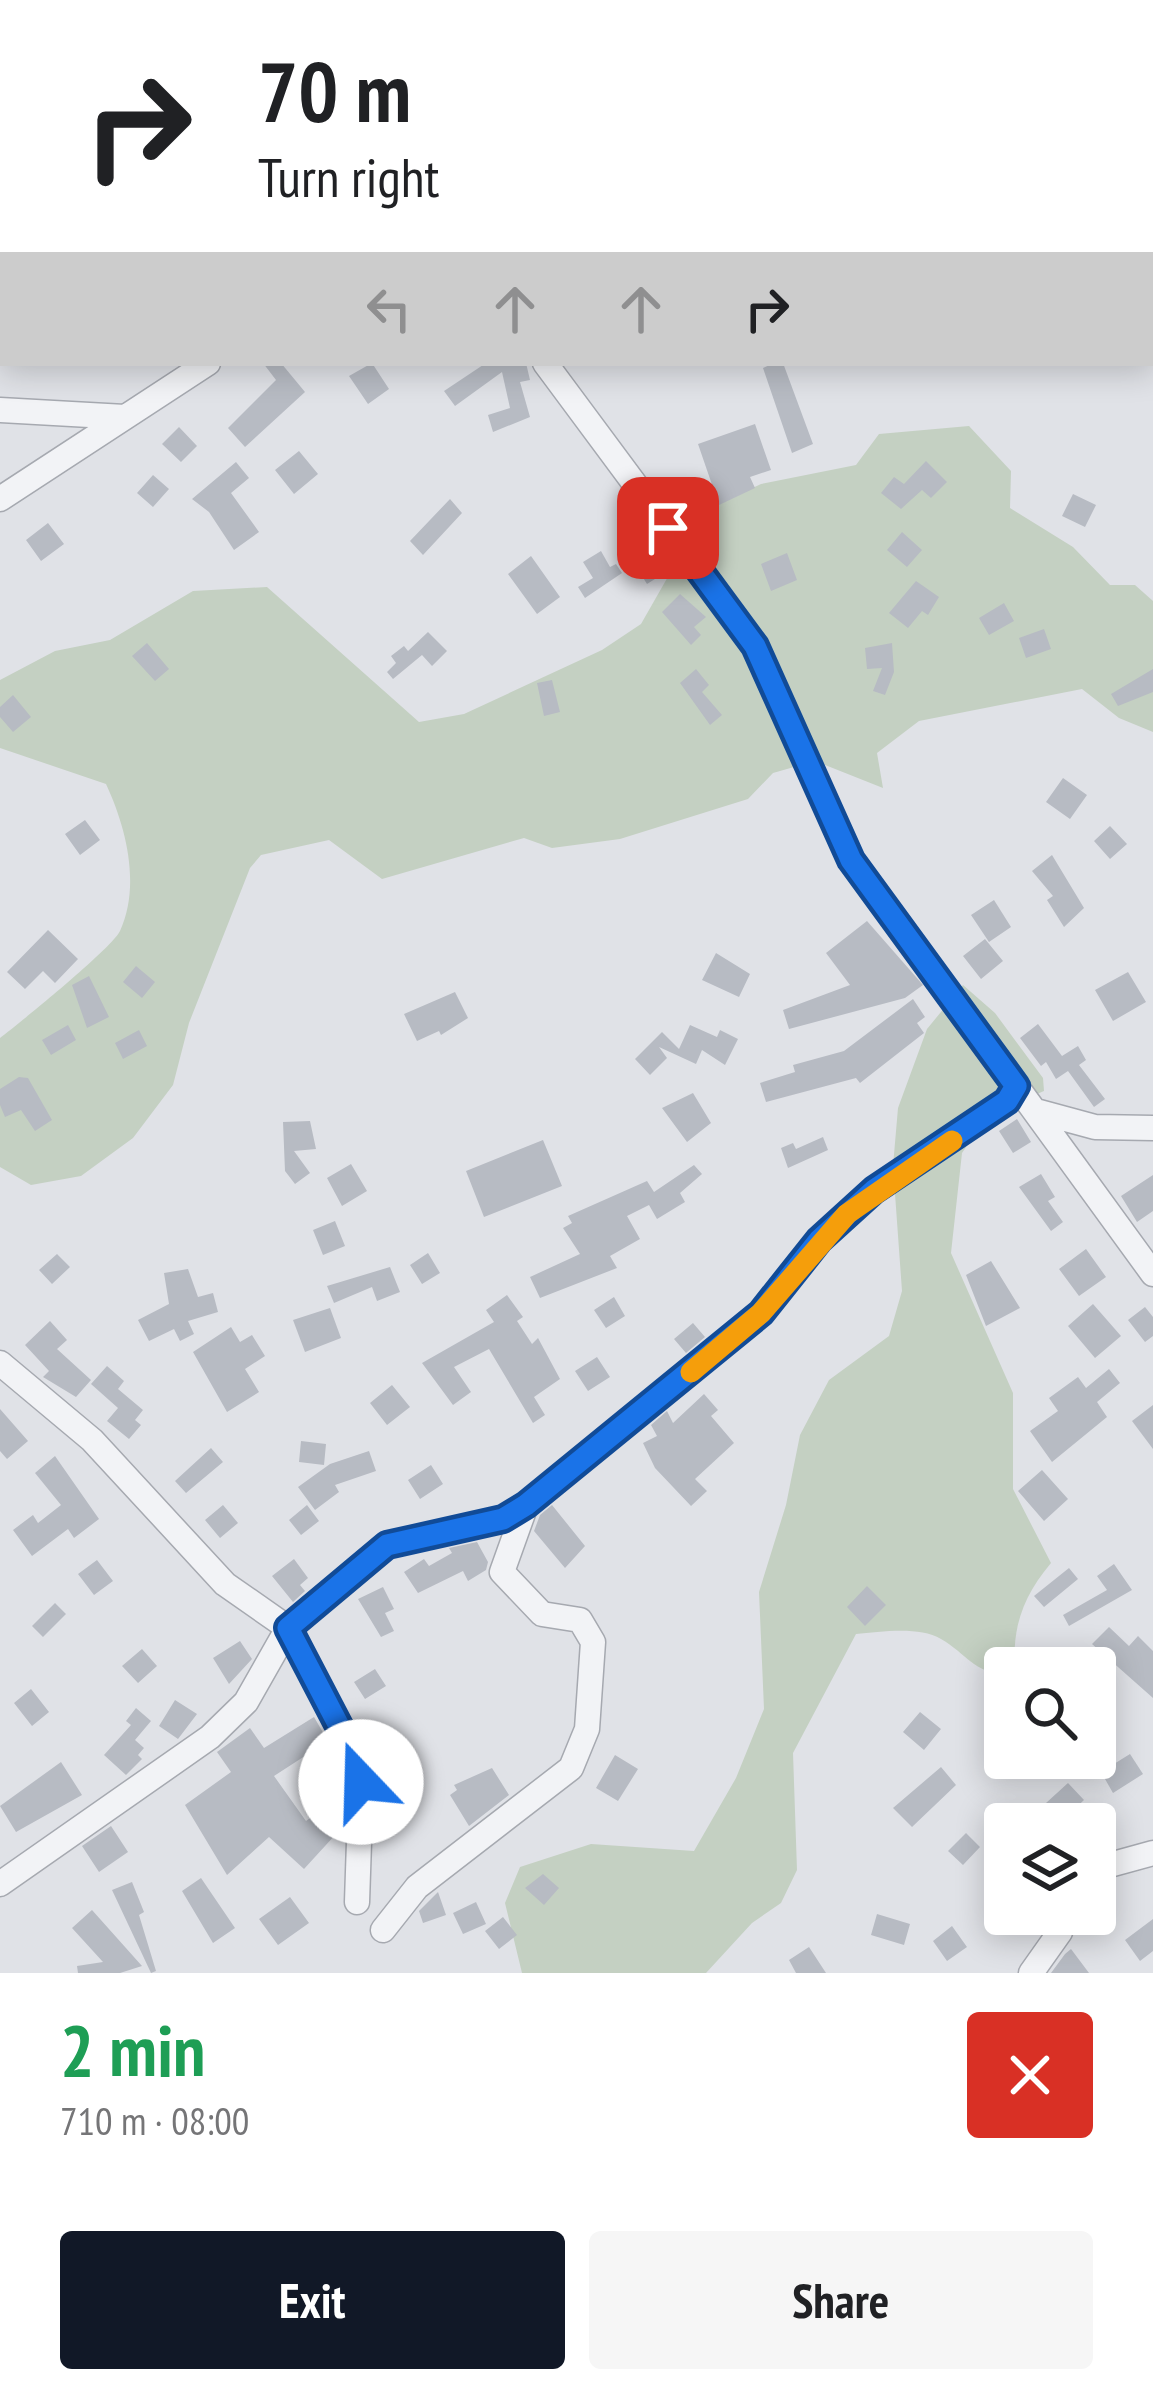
<!DOCTYPE html>
<html lang="en">
<head>
<meta charset="utf-8">
<style>
	body { margin:0; font-family:"PT Sans Narrow",sans-serif; background:#f6f6f6; color:#202124; height:100vh; display:flex; flex-direction:column; font-size:45px; white-space:nowrap }
	* { box-sizing:border-box; margin:0 }
	p { font-size:39px; color:#757577 }
	.icon { flex:none; width:66px; height:66px; fill:none; stroke:currentColor; stroke-width:2; stroke-linecap:round; stroke-linejoin:round }
	.map { position:relative; height:1973px; overflow:hidden }
	.panel { display:flex; flex-direction:column; background:#fff; flex:1 }
	.panel>* { flex:none }
	.top-card { position:absolute; left:0px; top:0px; width:1155px; height:366px; box-shadow:0 6px 30px #0003; background:#fff; color:#202124; overflow:hidden }
	.tools { position:absolute; left:984px; top:1647px; display:grid; gap:24px }
	.tools a { display:grid; place-items:center; width:132px; height:132px; border-radius:12px; background:#fff; box-shadow:0 6px 30px #0003; font-size:60px }
	.pin { position:absolute; display:grid; place-items:center; width:102px; height:102px; color:#fff; margin:-51px; border-radius:24px; box-shadow:0 6px 18px #0006 }
	.me { position:absolute; width:132px; margin:-66px; rotate:339deg; stroke-linejoin:round; filter:drop-shadow(0 0 9px #0008) }
	.turn { display:flex; align-items:center; gap:42px; height:252px; padding:0 60px; font-size:54px }
	.turn .icon { width:156px; height:156px; stroke-width:2.5 }
	.turn b { display:block; font-size:84px; line-height:102px }
	.lanes { display:flex; align-items:center; height:114px; padding:0 60px; background:#0003; justify-content:center; gap:60px; direction:ltr }
	.lanes .off { opacity:.35 }
	.round { display:grid; place-items:center; flex:none; width:126px; height:126px; border-radius:12px; background:#f6f6f6 }
	.head { display:flex; align-items:center; justify-content:space-between; height:204px; padding:0 60px }
	h1 { font-size:72px; font-weight:700; line-height:90px; color:#1e9e55 }
	.button { display:flex; gap:24px; margin-top:auto; padding:24px 60px }
	.button a { flex:1; height:138px; border-radius:12px; background:#111827; color:#fff; font-size:48px; font-weight:700; line-height:138px; text-align:center }
	.button a+a { background:#f6f6f6; color:#202124 }
	.map>svg:first-child { display:block }
	.green { fill:#c4d0c2 }
	.building { fill:#b7bbc3 }
	.lines { fill:none; stroke-linecap:round; stroke-linejoin:round }
	.minor-casing { stroke:#a6a9b0; stroke-width:27 }
	.minor { stroke:#f2f3f6; stroke-width:24 }
	.route-casing { stroke:#114b97; stroke-width:30 }
	.route { stroke:#1a73e8; stroke-width:21 }
	.slow { stroke:#f59e0b; stroke-width:21 }
</style>
</head>
<body>
<div class="map">
<svg width="1153" height="1973" viewBox="0 0 1153 1973">
	<rect width="100%" height="100%" fill="#e0e2e7"/>
	<path class="green" d="M969 426 1011 471 1010 508 1073 547 1110 585H1135L1153 601V732L1119 718 1082 689 919 721 877 753 883 788 815 761 773 773 748 799 620 839 552 848 524 838 382 879 329 840 261 855 250 868 189 1023 173 1085 133 1138 81 1176 31 1185 0 1167V1038C21 1022 111 949 120 931 141 885 126 827 106 784L0 748V680L55 651 110 640 193 591 267 587 419 722 464 714 602 650 641 624 706 510 761 484 856 465 879 434Z
		M963 985 995 1013 1043 1078 1044 1091 988 1115 962 1153 951 1253 1013 1393V1489L1051 1563C1024 1595 1012 1626 1015 1668H1005V1675C973 1672 967 1654 941 1639 919 1626 881 1632 856 1634L793 1753 797 1870 781 1903 752 1923 706 1973H522L505 1903 520 1867 591 1844 694 1851 736 1778 764 1709 759 1592 786 1505 800 1435 829 1380 889 1336 902 1291 893 1166 898 1108 927 1029Z"/>
	<path class="building" d="M263 363H281L305 392 245 447 228 428 276 380Z
		M372 363 389 389 368 404 349 376Z
		M486 363H526L530 380 520 382 530 417 493 432 488 415 510 408 502 372 455 406 444 391Z
		M774 363H783L813 444 792 453 763 368Z
		M755 424 771 470 750 477 755 488 719 505 698 444Z
		M179 427 197 446 181 462 162 444Z
		M299 451 318 474 294 494 275 470Z
		M926 461 947 482 931 498 922 490 901 509 881 493 894 477 904 484Z
		M236 462 249 478 231 493 259 532 234 550 209 512 192 499Z
		M153 475 169 489 153 507 137 493Z
		M1073 494 1096 505 1085 527 1062 516Z
		M450 499 462 513 423 555 410 541Z
		M48 523 64 544 41 561 26 540Z
		M902 532 922 550 907 567 887 550Z
		M648 550 663 574 647 584 632 560Z
		M601 551 610 567 616 564 622 573 585 598 578 587 593 578 583 562Z
		M787 553 797 580 771 591 761 564Z
		M531 556 560 597 537 614 508 574Z
		M916 581 939 597 928 615 922 611 908 628 889 613Z
		M680 594 706 617 694 627 701 635 691 645 662 612Z
		M1004 603 1014 621 989 635 979 618Z
		M1044 629 1051 649 1026 658 1019 638Z
		M428 632 447 651 432 666 422 655 393 679 387 672 396 663 391 656 404 646 408 651Z
		M147 643 169 669 155 681 132 656Z
		M892 643 894 672 885 695 873 691 882 668 867 669 865 648Z
		M696 669 709 685 702 692 722 715 710 725 680 683Z
		M1153 669V692L1118 706 1111 694Z
		M552 680 560 712 544 716 537 683Z
		M13 695 31 717 13 732 0 717V707Z
		M1063 778 1087 795 1070 819 1046 802Z
		M85 820 100 840 80 855 65 834Z
		M1110 826 1127 844 1110 859 1094 841Z
		M1052 855 1084 908 1064 927 1047 900 1053 896 1032 871Z
		M994 900 1011 927 989 942 971 915Z
		M867 921 923 985 905 998 789 1029 783 1010 850 985 826 953Z
		M48 930 78 959 55 983 43 971 25 989 7 972Z
		M985 939 1003 961 981 979 963 956Z
		M716 953 750 974 739 997 702 980Z
		M136 966 155 982 142 998 123 982Z
		M1128 972 1146 1002 1113 1021 1095 990Z
		M89 976 109 1017 87 1028 72 985Z
		M455 992 468 1018 441 1035 439 1031 417 1041 404 1014Z
		M913 999 925 1017 917 1023 924 1033 860 1083 856 1078 766 1102 760 1083 795 1072 793 1065 844 1051Z
		M1038 1024 1062 1056 1078 1046 1086 1060 1079 1065 1105 1099 1094 1107 1068 1071 1056 1079 1046 1062 1041 1066 1020 1038Z
		M68 1025 76 1040 51 1055 42 1040Z
		M690 1025 717 1037 720 1030 738 1039 725 1065 702 1050 696 1064 659 1047 667 1058 650 1075 635 1059 662 1032 679 1049Z
		M139 1030 147 1046 123 1059 115 1043Z
		M19 1077 28 1078 52 1120 35 1131 21 1110 5 1117 0 1105V1089Z
		M693 1093 711 1123 687 1142 662 1108Z
		M1017 1119 1031 1142 1013 1153 999 1131Z
		M310 1121 316 1149 294 1151 310 1173 295 1184 285 1171 283 1122Z
		M823 1137 828 1150 788 1168 781 1148 793 1143 796 1149Z
		M543 1140 562 1186 484 1217 466 1171Z
		M351 1164 367 1191 342 1206 327 1178Z
		M694 1165 702 1174 680 1193 685 1202 657 1219 649 1205 627 1216 640 1239 610 1256 617 1268 540 1298 530 1277 580 1254 563 1228 572 1223 568 1216 647 1181 654 1192Z
		M1041 1174 1055 1197 1048 1201 1063 1222 1051 1231 1019 1187Z
		M1153 1175V1211L1137 1222 1121 1196Z
		M335 1221 345 1246 323 1255 313 1230Z
		M1086 1249 1106 1277 1079 1296 1059 1269Z
		M428 1253 440 1273 422 1284 410 1265Z
		M57 1254 70 1267 52 1284 39 1270Z
		M991 1261 1020 1308 986 1326 966 1275Z
		M390 1267 400 1292 377 1301 372 1287 334 1303 327 1286Z
		M188 1269 198 1297 213 1293 218 1312 188 1321 194 1334 180 1341 174 1329 149 1341 138 1320 169 1304 164 1273Z
		M507 1295 523 1317 517 1321 532 1344 538 1338 560 1379 534 1397 545 1415 533 1423 489 1349 454 1367 471 1392 453 1405 422 1363 494 1322 486 1310Z
		M614 1297 625 1316 606 1328 594 1310Z
		M1093 1304 1121 1336 1095 1358 1068 1326Z
		M1145 1307 1153 1317V1336L1145 1342 1128 1320Z
		M330 1308 341 1338 305 1352 293 1320Z
		M50 1321 67 1340 57 1349 91 1380 76 1397 43 1377 49 1371 25 1345Z
		M693 1323 705 1337 686 1353 674 1339Z
		M231 1327 240 1342 252 1335 265 1356 245 1369 259 1392 227 1412 193 1352Z
		M597 1357 610 1377 588 1391 575 1371Z
		M107 1366 124 1381 118 1389 143 1410 135 1420 141 1425 129 1439 107 1421 118 1408 91 1384Z
		M1109 1369 1120 1383 1097 1402 1107 1417 1052 1462 1030 1431 1058 1411 1049 1398 1078 1377 1086 1388Z
		M392 1385 410 1407 387 1425 370 1403Z
		M704 1394 718 1410 711 1416 734 1443 695 1479 707 1491 691 1506 655 1468 643 1443 657 1436 651 1425 667 1411 673 1423Z
		M1153 1405V1449L1132 1421Z
		M0 1409 28 1441 7 1459 0 1451Z
		M301 1441 326 1444 324 1465 299 1462Z
		M211 1448 223 1462 186 1493 175 1481Z
		M369 1451 376 1471 335 1485 339 1492 315 1510 298 1487 330 1464Z
		M55 1456 99 1519 74 1538 68 1529 32 1556 13 1530 33 1515 38 1523 61 1505 35 1473Z
		M431 1465 443 1484 420 1499 408 1480Z
		M1042 1470 1068 1499 1044 1521 1018 1491Z
		M223 1505 238 1523 220 1538 205 1520Z
		M307 1505 319 1521 301 1535 289 1520Z
		M552 1505 585 1546 565 1568 534 1531 540 1515Z
		M477 1542 488 1562 486 1570 468 1581 463 1571 418 1593 404 1572 424 1559 429 1566 452 1553 449 1548Z
		M294 1559 308 1578 300 1585 305 1591 293 1602 272 1576Z
		M97 1560 113 1581 94 1595 78 1574Z
		M1114 1564 1132 1590 1069 1626 1063 1615 1107 1590 1097 1576Z
		M1069 1568 1078 1579 1044 1607 1034 1596Z
		M867 1586 886 1605 865 1626 847 1607Z
		M383 1587 394 1609 385 1613 394 1631 381 1637 358 1599Z
		M55 1603 66 1614 43 1637 32 1626Z
		M1109 1627 1129 1646 1138 1636 1153 1651V1698L1092 1644Z
		M240 1641 252 1659 229 1684 213 1658Z
		M142 1649 157 1666 138 1683 122 1666Z
		M375 1669 386 1686 365 1699 354 1682Z
		M31 1689 49 1712 32 1726 14 1703Z
		M175 1700 197 1714 178 1739 159 1726Z
		M136 1708 151 1721 135 1740 144 1748 138 1755 142 1759 126 1775 104 1755 131 1725 126 1721Z
		M920 1712 941 1729 924 1750 903 1732Z
		M314 1717 328 1741 274 1776 306 1821 335 1799 344 1803 343 1836 336 1834 304 1869 269 1837 227 1875 185 1805 231 1772 217 1752 250 1728 264 1748Z
		M1130 1754 1143 1774 1113 1793 1101 1772Z
		M615 1755 638 1769 618 1801 596 1788Z
		M61 1762 82 1795 16 1832 0 1806Z
		M941 1767 956 1785 912 1827 893 1808Z
		M492 1768 509 1795 469 1826 450 1795 457 1790 454 1785Z
		M1068 1783 1084 1800 1063 1820 1046 1803Z
		M111 1826 128 1852 99 1872 82 1846Z
		M966 1833 980 1847 963 1865 948 1851Z
		M543 1874 559 1888 544 1905 525 1888Z
		M201 1878 235 1928 213 1943 182 1891Z
		M132 1882 144 1912 139 1915 156 1971 151 1973 112 1890Z
		M438 1892 446 1915 423 1923 419 1911Z
		M290 1897 309 1923 278 1945 259 1919Z
		M476 1902 486 1924 463 1934 453 1913Z
		M92 1910 142 1966 120 1973H78L77 1966 103 1962 72 1928Z
		M877 1914 910 1924 904 1945 871 1935Z
		M503 1917 517 1935 499 1949 485 1931Z
		M1153 1919V1951L1140 1961 1125 1940Z
		M952 1926 967 1947 947 1961 933 1941Z
		M809 1947 826 1973H796L789 1960Z
		M1071 1949 1089 1973H1051L1065 1954Z"/>
	<g class="lines">
		<defs>
			<path id="minor" d="M289 0 291 3
				M884 0 887 3
				M716 3 720 0
				M1152 327 1153 328
				M545 363 755 646 852 860 1153 1274
				M0 410 125 417
				M0 499 208 363
				M1036 1111 1095 1127 1153 1128
				M0 1363 92 1440 225 1584 288 1628 351 1747 361 1782 357 1902
				M1095 1869 1153 1853
				M0 1884 210 1737 246 1702 288 1628 387 1545 503 1519 526 1505 761 1313 819 1240 875 1190 1007 1101 1017 1086
				M383 1930 417 1887 571 1768 587 1729 593 1642 580 1620 542 1614 502 1572 526 1505
				M1031 1973 1060 1932 1066 1914"/>
		</defs>
		<use href="#minor" class="minor-casing"/>
		<use href="#minor" class="minor"/>
	</g>
	<g class="lines">
		<defs>
			<path id="route" d="M361 1782 350 1747 288 1628 387 1545 503 1519 526 1505 761 1313 819 1240 874 1190 1007 1101 1016 1086 851 860 755 646 668 528"/>
		</defs>
		<use href="#route" class="route-casing"/>
		<use href="#route" class="route"/>
		<path class="slow" d="M691 1372 761 1313 847 1214 952 1141"/>
	</g>
</svg>
<div class="tools">
<a><svg class="icon" aria-label="search" viewBox="0 0 24 24"><circle cx="10" cy="10" r="6"/><path d="M15 15l6 6"/></svg></a>
<a><svg class="icon" aria-label="layers" viewBox="0 0 24 24"><path d="M12 4l9 5-9 5-9-5zM3 14l9 5 9-5"/></svg></a>
</div>
<div class="pin" style="left:668px;top:528px;background:#d93025"><svg class="icon" aria-label="arrive" viewBox="0 0 24 24"><path d="M6 21V4h12l-3 4 3 4H6"/></svg></div>
<svg class="me" style="left:361px;top:1782px" viewBox="-20 -20 40 40"><circle r="19" fill="#fff"/><path d="M0-13L10 11 0 6-10 11z" fill="#1a73e8"/></svg>
<div class="top-card">
<div class="turn"><svg class="icon" aria-label="right" viewBox="0 0 24 24"><path d="M7 20v-9h11M14 6l5 5-5 5"/></svg><div><b>70 m</b>Turn right</div></div>
<div class="lanes"><svg class="icon off" aria-label="left" viewBox="0 0 24 24"><path d="M17 20v-9H6M10 6l-5 5 5 5"/></svg><svg class="icon off" aria-label="ahead" viewBox="0 0 24 24"><path d="M12 20V5M6 11l6-6 6 6"/></svg><svg class="icon off" aria-label="ahead" viewBox="0 0 24 24"><path d="M12 20V5M6 11l6-6 6 6"/></svg><svg class="icon" aria-label="right" viewBox="0 0 24 24"><path d="M7 20v-9h11M14 6l5 5-5 5"/></svg></div>
</div>
</div>
<section class="panel">
<div class="head"><div><h1>2 min</h1><p>710 m · 08:00</p></div><a class="round" style="background:#d93025;color:#fff"><svg class="icon" aria-label="close" viewBox="0 0 24 24"><path d="M6 6l12 12M18 6L6 18"/></svg></a></div>
<div class="button"><a>Exit</a><a>Share</a></div>
</section>
</body>
</html>
